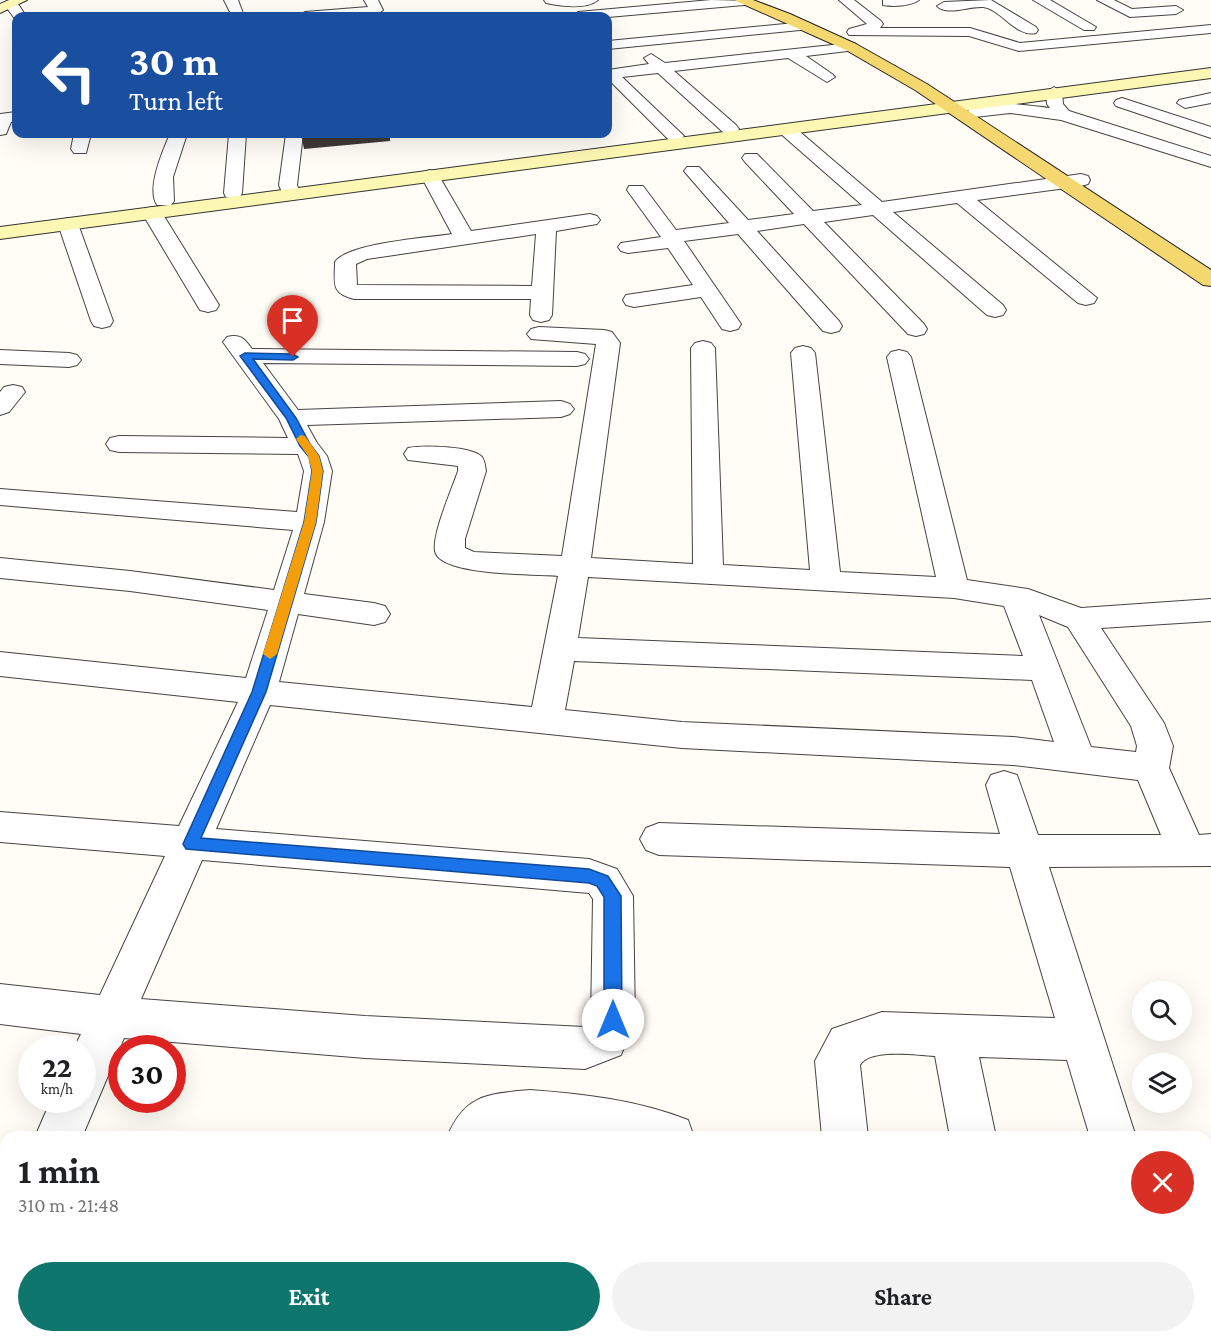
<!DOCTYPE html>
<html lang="en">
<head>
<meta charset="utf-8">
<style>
	body { margin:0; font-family:"Crimson Pro",serif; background:#f2f2f2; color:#202124; height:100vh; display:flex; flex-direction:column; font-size:22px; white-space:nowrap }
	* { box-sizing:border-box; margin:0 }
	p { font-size:20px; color:#757577 }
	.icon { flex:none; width:33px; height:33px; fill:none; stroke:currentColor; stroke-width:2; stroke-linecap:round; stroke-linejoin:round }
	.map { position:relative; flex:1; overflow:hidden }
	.panel { position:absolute; left:0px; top:1131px; width:1212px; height:212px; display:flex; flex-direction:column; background:#fff; border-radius:18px 18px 0 0; box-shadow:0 6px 24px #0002 }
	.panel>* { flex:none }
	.banner { position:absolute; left:12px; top:12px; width:600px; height:126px; border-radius:12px; box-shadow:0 6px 24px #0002; background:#1a4fa0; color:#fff; overflow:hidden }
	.controls { position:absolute; left:1132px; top:981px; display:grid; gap:12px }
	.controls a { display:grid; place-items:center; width:60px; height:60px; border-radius:50%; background:#fff; box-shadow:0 6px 24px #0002; font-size:30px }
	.speed { position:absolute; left:18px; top:1035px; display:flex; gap:12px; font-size:30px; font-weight:700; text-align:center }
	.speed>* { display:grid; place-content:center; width:78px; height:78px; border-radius:50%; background:#fff; box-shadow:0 6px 24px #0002; line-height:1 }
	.speed small { font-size:15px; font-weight:400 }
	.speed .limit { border:9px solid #d22; background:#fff; color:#111 }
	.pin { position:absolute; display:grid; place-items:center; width:51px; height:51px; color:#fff; margin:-62px -26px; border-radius:50% 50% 50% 0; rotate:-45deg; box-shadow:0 0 6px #0007 }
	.pin .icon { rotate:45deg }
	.me { position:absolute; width:66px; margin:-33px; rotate:0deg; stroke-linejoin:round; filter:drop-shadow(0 0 4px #0008) }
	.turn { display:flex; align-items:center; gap:21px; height:126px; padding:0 18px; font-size:27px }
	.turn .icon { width:78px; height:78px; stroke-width:2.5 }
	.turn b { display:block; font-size:42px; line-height:51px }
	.round { display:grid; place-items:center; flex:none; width:63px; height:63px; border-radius:32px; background:#f2f2f2 }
	.headline { display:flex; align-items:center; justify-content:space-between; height:102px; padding:0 18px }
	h1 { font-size:36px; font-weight:700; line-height:45px }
	.action { display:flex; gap:12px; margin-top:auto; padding:12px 18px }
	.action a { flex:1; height:69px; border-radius:36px; background:#0f766e; color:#fff; font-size:24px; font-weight:700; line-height:69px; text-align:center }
	.action a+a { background:#f2f2f2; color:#202124 }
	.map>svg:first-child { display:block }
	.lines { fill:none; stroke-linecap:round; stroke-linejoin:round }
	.street-casing { stroke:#444; stroke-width:2 }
	.secondary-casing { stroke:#333; stroke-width:2 }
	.primary-casing { stroke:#222; stroke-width:2 }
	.street { fill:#fff; fill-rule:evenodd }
	.secondary { fill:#fcf7b2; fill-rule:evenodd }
	.primary { fill:#f4d86f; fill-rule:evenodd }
	.shaded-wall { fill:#3e3936 }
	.route { fill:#1a73e8; stroke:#114b97; stroke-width:1.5 }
	.slow { fill:#f59e0b }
</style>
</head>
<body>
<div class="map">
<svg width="1211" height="1342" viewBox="0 0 1211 1342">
	<rect width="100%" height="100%" fill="#fffdf5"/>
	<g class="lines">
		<defs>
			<path id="street" d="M11 0 16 1 26 16H16L15 19 4 4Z
				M224 0H238L244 16H232Z
				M364 0H378L383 10C373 20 314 18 298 16L305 12 368 7Z
				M544 0H598C586 10 561 6 546 3Z
				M711 0 751 1 744 5 608 17 571 16 578 12Z
				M839 0H854L881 21 883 24 880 28H970L1020 43 1211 25V33L1019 51 969 36 849 35 847 32 849 29 867 24Z
				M883 0H919C911 6 893 7 883 5Z
				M991 0 1036 27 1038 30 1036 33C1016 38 1001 9 983 7 969 6 947 16 937 6L944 2Z
				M1033 0H1050L1096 27 1094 30H1084Z
				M1097 0H1114L1132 9 1176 6 1183 10 1176 14 1130 17Z
				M805 22 810 23 812 26 810 29 608 49V41Z
				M851 43 856 44 858 47 856 50 806 56 832 74 835 77 827 82 788 58 674 71 736 125 739 129 736 133H724L658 73 622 77 684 136 681 140H669L608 79V70L649 64 644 58 651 54 665 63Z
				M1054 87 1062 92 1063 104 1069 111 1211 156V167L1061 120 1010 113 975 117 967 112C979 97 1032 106 1050 108L1047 104 1046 92Z
				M1211 93V103L1185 108 1177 103 1179 100Z
				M1122 98 1211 127V138L1116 106 1114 103 1116 100Z
				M16 112V122H11L6 134 0 135V114Z
				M787 125 793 126 882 202 1081 174 1088 176 1090 180 1088 184 1081 186 977 200 1097 298 1094 303 1086 305 1078 303 957 203 893 212 1003 305 1006 310 1003 315 995 317 987 315 873 215 824 222 924 324 927 329 924 334 916 336 908 334 804 224 757 231 839 321 842 326 839 331 831 333 823 331 738 234 684 241 741 324 738 329 730 331 722 329 701 297 634 307 626 305 623 300 626 295 693 285 668 248 628 253 621 251 618 247 621 243 661 237 627 190 629 186H643L676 230 729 223 684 171 687 167H699L748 220 794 214 745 162 742 158 745 154H757L813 211 862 205 781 134 778 130 781 126Z
				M74 134H91L86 153H74L71 149Z
				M170 134H187L173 177 174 201 171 205H157C146 189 163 150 170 134Z
				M229 134H246L242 193 240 197H226L224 193Z
				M286 134H303L297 185 300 193 298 197H284L279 185Z
				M430 170 437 172 439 176 471 231 590 214 597 216 600 220 597 224 556 231 552 315 549 320 541 322 533 320 530 315 531 299H354C330 293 335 283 335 262 348 243 427 238 452 234L421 176 423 172ZM536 234 532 286 357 285 356 264 367 259Z
				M152 207 159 209 162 213 219 305 216 310 208 312 200 310 197 305 142 213 145 209Z
				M68 218 75 220 78 224 113 321 110 326 102 328 94 326 91 321 58 224 61 220Z
				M539 327 604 330 612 332 620 343 591 558 693 564 691 348 695 343 703 341 711 343 715 348 723 565 810 570 791 353 795 348 803 346 811 348 815 353 840 572 936 577 887 357 891 352 899 350 907 352 911 357 967 580 1028 589 1081 608 1211 599V621L1101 628 1164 723 1173 746 1169 768 1199 835 1211 834V866L1049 867 1136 1137H1090L1067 1060 979 1057 996 1137H950L935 1056C916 1055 870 1048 860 1065L868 1137H822L815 1061 832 1029 882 1012 1055 1018 1010 867 659 855 646 850 640 839 646 828 659 823 1000 834 986 785 991 775 1004 771 1017 775 1038 835H1161L1138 780 1013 765 682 748 270 705 216 829 589 859 617 869 633 896 635 1020 621 1055 585 1069 365 1058 124 1038 82 1137H35L51 1100H82V1048H74L81 1034 0 1024V984L100 995 165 856 0 842V812L179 826 238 702 0 676V652L246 678 268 610 130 591 0 578V558L130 571 274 590 293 530 0 505V489L297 512 304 471 298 454 119 452 110 450 106 444 110 438 119 436 288 438 279 419 223 342 227 337C240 334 244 338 252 349L577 352 585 354 589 359 585 364 577 366 263 363 298 410 561 401 570 404 574 409 570 414 561 417 307 425 317 443 327 456 332 471 324 522 304 594 374 603 385 606 390 614 385 622 374 625 298 614 279 682 532 707 558 576C537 574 439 576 435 551 432 534 452 489 458 471V466L408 460 404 454 408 448C422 445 472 446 482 457 485 461 485 466 486 471L465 539V548L474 552 562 556 596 344 531 339 527 334 531 329ZM588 577 954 598 1004 606 1023 656 578 638ZM1039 615 1068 627 1131 726 1137 746 1136 752 1091 747ZM574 661 1032 680 1054 742 1013 737 682 722 565 710ZM202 860 589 893 593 899 591 1020 589 1025 585 1027 365 1016 141 999Z
				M0 350 69 353 77 355 81 360 77 365 69 367 0 364Z
				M13 385 22 387 25 392 9 412 0 415V392L4 387Z
				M530 1090C583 1094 638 1100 688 1120L694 1137H447C465 1094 488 1094 530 1090Z
				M0 1208H6V1258H0Z
				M110 1336H162L160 1342H108Z
				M401 1336H453L452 1342H400Z
				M678 1336H730V1342H678Z
				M988 1336H1040L1041 1342H989Z
				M1150 1336H1202L1203 1342H1151Z"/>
			<path id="secondary" d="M9 0H27L0 13V4Z
				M1211 68V78L0 239V227Z"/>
			<path id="primary" d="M734 0H753L790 14 856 44 927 84 1211 270V286L1203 285 915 90 846 50Z"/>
		</defs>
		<use href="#street" class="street-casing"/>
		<use href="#secondary" class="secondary-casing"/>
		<use href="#primary" class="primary-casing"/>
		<use href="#street" class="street"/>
		<use href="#secondary" class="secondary"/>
		<use href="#primary" class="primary"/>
	</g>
	<path class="shaded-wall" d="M301 134H390V141L304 149Z"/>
	<path class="route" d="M245 353 293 354 298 357 293 360 253 359 296 418 310 444 319 456 323 471 316 522 266 692 201 838 589 869 608 876 621 896 622 1020 620 1026 613 1028 607 1026 604 1020V897L597 886 589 883 186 849 183 844 252 692 304 522 312 471 309 457 300 446 286 418 240 356Z"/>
	<path class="slow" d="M301 435 305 436 319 456 323 471 316 522 277 654 270 659 263 654 304 522 312 471 308 456 296 439Z"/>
</svg>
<div class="controls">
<a><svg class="icon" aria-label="search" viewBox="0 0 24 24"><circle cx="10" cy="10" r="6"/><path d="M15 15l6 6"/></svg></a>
<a><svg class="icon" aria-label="layers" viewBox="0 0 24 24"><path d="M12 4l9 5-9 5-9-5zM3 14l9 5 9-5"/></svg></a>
</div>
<div class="speed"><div>22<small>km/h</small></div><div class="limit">30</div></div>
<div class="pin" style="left:293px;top:357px;background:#d93025"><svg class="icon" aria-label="arrive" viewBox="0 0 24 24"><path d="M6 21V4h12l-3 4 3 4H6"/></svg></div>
<svg class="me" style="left:613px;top:1020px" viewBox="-20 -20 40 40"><circle r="19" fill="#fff"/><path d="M0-13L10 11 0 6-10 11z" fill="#1a73e8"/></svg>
<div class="banner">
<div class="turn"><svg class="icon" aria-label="left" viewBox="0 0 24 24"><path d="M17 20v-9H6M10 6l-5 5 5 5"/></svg><div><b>30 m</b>Turn left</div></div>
</div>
<section class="panel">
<div class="headline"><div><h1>1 min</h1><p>310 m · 21:48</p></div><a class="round" style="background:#d93025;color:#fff"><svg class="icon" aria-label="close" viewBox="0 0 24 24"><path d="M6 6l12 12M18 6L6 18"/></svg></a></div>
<div class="action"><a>Exit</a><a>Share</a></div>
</section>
</div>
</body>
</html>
